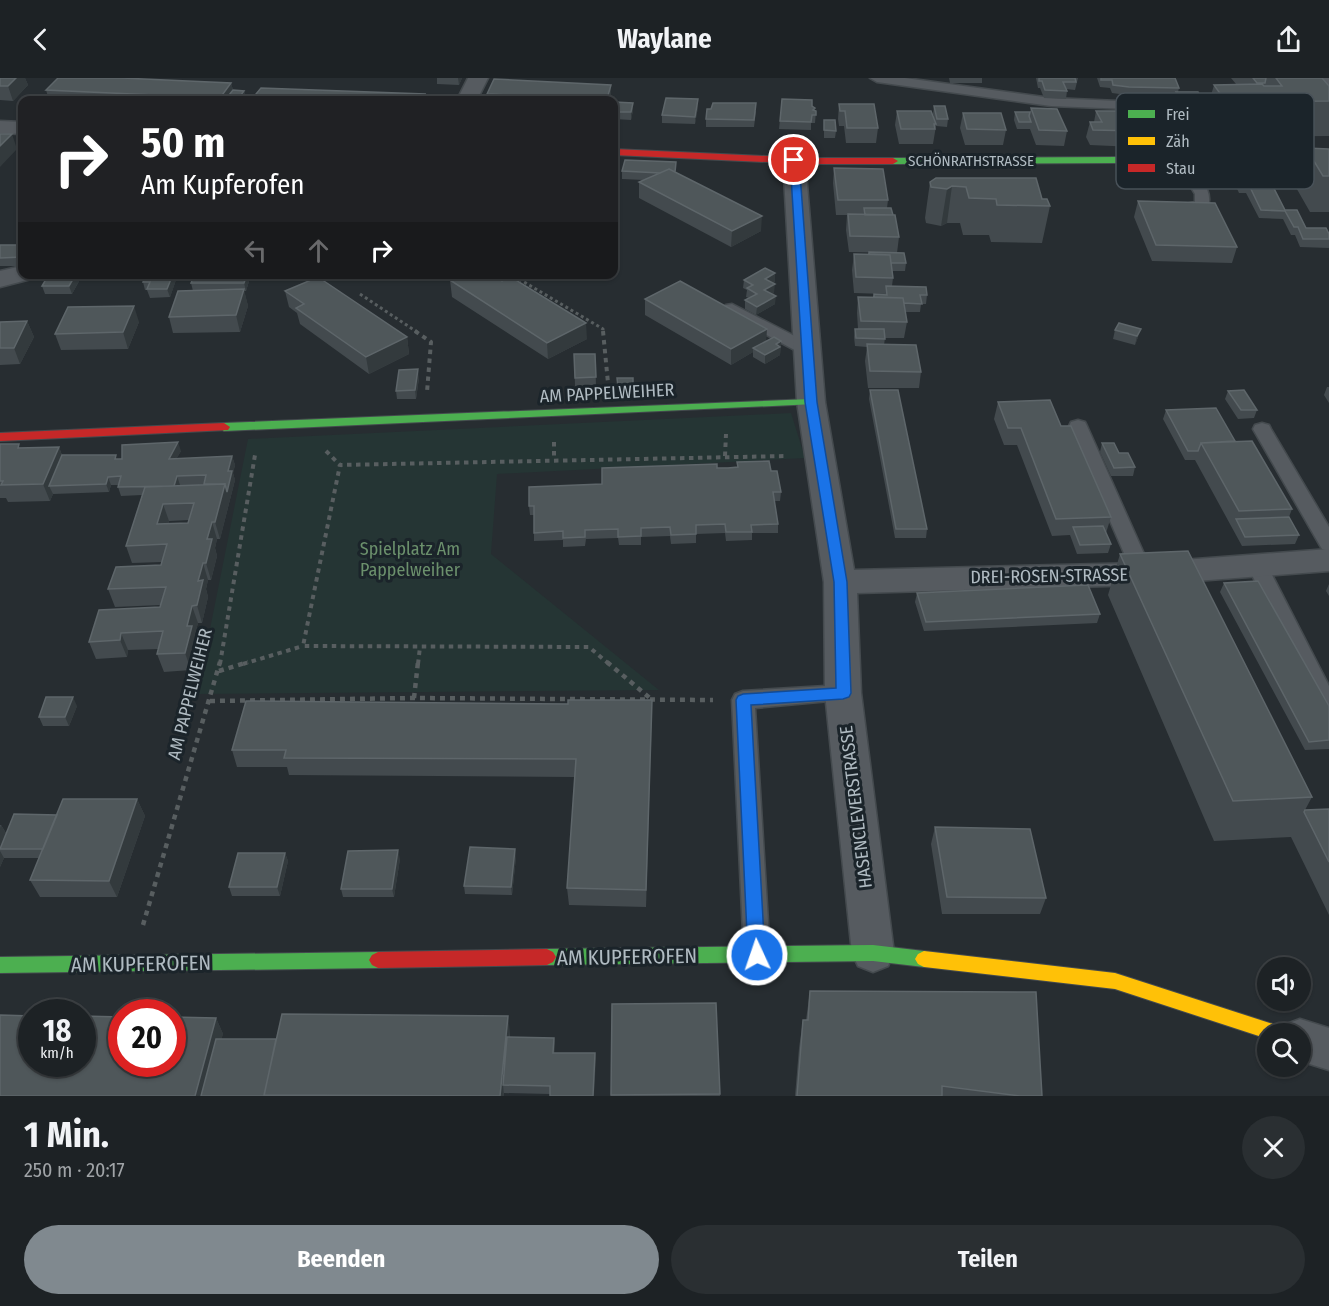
<!DOCTYPE html>
<html lang="de">
<head>
<meta charset="utf-8">
<style>
	body { margin:0; font-family:"Fira Sans Condensed",sans-serif; background:#2a2f32; color:#f1f3f6; height:100vh; display:flex; flex-direction:column; font-size:22px; white-space:nowrap }
	* { box-sizing:border-box; margin:0 }
	p { font-size:20px; color:#a0a4a7 }
	.icon { flex:none; width:33px; height:33px; fill:none; stroke:currentColor; stroke-width:2; stroke-linecap:round; stroke-linejoin:round }
	.map { position:relative; height:1018px; overflow:hidden }
	.sheet { display:flex; flex-direction:column; background:#1d2225; flex:1 }
	.sheet>* { flex:none }
	.top-card { position:absolute; left:18px; top:18px; width:600px; height:183px; border-radius:12px; box-shadow:0 2px 4px #0004,0 0 0 2px #3b3f42; background:#202124; color:#fff; overflow:hidden }
	.buttons { position:absolute; left:1257px; top:879px; display:grid; gap:12px }
	.buttons a { display:grid; place-items:center; width:54px; height:54px; border-radius:50%; background:#1d2225; box-shadow:0 2px 4px #0004,0 0 0 2px #3b3f42; font-size:30px }
	.speed { position:absolute; left:18px; top:921px; display:flex; gap:12px; font-size:30px; font-weight:700; text-align:center }
	.speed>* { display:grid; place-content:center; width:78px; height:78px; border-radius:50%; background:#1d2225; box-shadow:0 2px 4px #0004,0 0 0 2px #3b3f42; line-height:1 }
	.speed small { font-size:15px; font-weight:400 }
	.speed .limit { border:9px solid #d22; background:#fff; color:#111 }
	.pin { position:absolute; display:grid; place-items:center; width:51px; height:51px; color:#fff; margin:-26px; border:3px solid #fff; border-radius:50%; box-shadow:0 2px 6px #0007 }
	.me { position:absolute; width:66px; margin:-33px; rotate:357deg; stroke-linejoin:round; filter:drop-shadow(0 0 4px #0008) }
	.turn { display:flex; align-items:center; gap:21px; height:126px; padding:0 24px; font-size:27px }
	.turn .icon { width:78px; height:78px; stroke-width:2.5 }
	.turn b { display:block; font-size:42px; line-height:51px }
	.lanes { display:flex; align-items:center; height:57px; padding:0 24px; background:#0003; justify-content:center; gap:30px; direction:ltr }
	.lanes .off { opacity:.35 }
	.round { display:grid; place-items:center; flex:none; width:63px; height:63px; border-radius:32px; background:#2a2f32 }
	.overview { display:flex; align-items:center; justify-content:space-between; height:102px; padding:0 24px }
	h1 { font-size:36px; font-weight:700; line-height:45px }
	.action { display:flex; gap:12px; margin-top:auto; padding:12px 24px }
	.action a { flex:1; height:69px; border-radius:36px; background:#80898f; color:#fff; font-size:24px; font-weight:700; line-height:69px; text-align:center }
	.action a+a { background:#2a2f32; color:#f1f3f6 }
	header { display:flex; justify-content:space-between; align-items:center; height:78px; padding:0 24px; background:#1d2225; font-size:27px; font-weight:700 }
	.map>svg:first-child { display:block }
	.green { fill:#253534 }
	.lines { fill:none; stroke-linecap:round; stroke-linejoin:round }
	.lane-casing { stroke:#444a4e; stroke-width:3 }
	.street-casing { stroke:#444a4e; stroke-width:3 }
	.fast-casing { stroke:#444a4e; stroke-width:2 }
	.slow-casing { stroke:#444a4e; stroke-width:2 }
	.jam-casing { stroke:#444a4e; stroke-width:2 }
	.path-far2 { stroke:#585e60; stroke-width:3; stroke-dasharray:3 3; stroke-linecap:butt }
	.path-far1 { stroke:#585e60; stroke-width:4; stroke-dasharray:4.5 4.5; stroke-linecap:butt }
	.path { stroke:#585e60; stroke-width:4.5; stroke-dasharray:5 5; stroke-linecap:butt }
	.lane { fill:#565b60; fill-rule:evenodd }
	.street { fill:#565b60; fill-rule:evenodd }
	.fast { fill:#4caf50; fill-rule:evenodd }
	.slow { fill:#ffc107; fill-rule:evenodd }
	.jam { fill:#c62828; fill-rule:evenodd }
	.wall { fill:#434a4e; fill-rule:evenodd }
	.shaded-wall { fill:#333a3d }
	.building { fill:#4f575a; stroke:#5e666a; stroke-width:1.5; fill-rule:evenodd }
	.route { fill:#1a73e8; stroke:#114b97; stroke-width:1.5 }
	.labels { text-anchor:middle; dominant-baseline:central; stroke-width:6; stroke-linejoin:round; paint-order:stroke }
	.far-street-label { font-size:15px; fill:#b0bbc2; stroke:#1b242a }
	.street-label { font-size:18px; fill:#b0bbc2; stroke:#1b242a }
	.park-label { font-size:18px; fill:#6b906c; stroke:#1b242a }
	.near-street-label { font-size:21px; fill:#b0bbc2; stroke:#1b242a }
	.key { fill:#1b242a; stroke:#485158; stroke-width:1.5 }
	.key-label { font-size:16px; fill:#b0bbc2 }
</style>
</head>
<body>
<header><svg class="icon" aria-label="back" viewBox="0 0 24 24"><path d="M15 5l-7 7 7 7"/></svg>Waylane<svg class="icon" aria-label="share" viewBox="0 0 24 24"><path d="M12 15V3M7 8l5-5 5 5M5 13v7h14v-7"/></svg></header>
<div class="map">
<svg width="1329" height="1018" viewBox="0 0 1329 1018">
	<rect width="100%" height="100%" fill="#272d31"/>
	<path class="green" d="M791 335 805 380 497 396 491 476 659 612 197 616 248 361Z"/>
	<g class="lines">
		<defs>
			<path id="lane" d="M870 0H905L1051 20 1163 25 1201 82 1199 85 1191 86C1199 98 1215 115 1207 130L1178 137 1170 132 1173 129 1195 124V116L1175 82 1177 79 1184 78 1154 32 1051 28 877 4Z
				M732 226 814 268 817 272 814 276H802L726 235 724 231 726 227Z
				M1078 342 1085 344 1087 348 1153 496 1150 501 1143 503 1136 501 1133 496 1069 348 1071 344Z
				M1262 345 1269 347 1271 351 1329 449V473L1322 471 1253 351 1255 347Z
				M1258 482 1265 484 1268 489 1329 608V639L1321 636 1318 630 1248 489 1251 484Z
				M843 607 851 609 854 615 851 621 755 630 770 877 766 885 757 889 748 885 744 877 732 622 735 616 743 613Z"/>
			<path id="street" d="M468 0H488L477 22H457Z
				M1313 0H1329V11L1322 9Z
				M0 43 22 44V56L0 55Z
				M794 75 802 77 805 82 825 324 854 492 1143 485 1329 471V493L1143 507 857 515 861 615 894 875 888 888 873 894 858 888 852 875 825 615 824 504 797 324 783 82 786 77Z
				M22 188V196H34L31 201 0 209V193Z
				M1300 941 1329 950V992L1300 983V956H1281L1284 947Z"/>
			<path id="fast" d="M1329 78V84L893 86 888 83 893 80Z
				M811 321 815 322 817 324 815 326 224 353 218 349 224 345Z
				M873 867 924 873 930 876 933 881 930 886 924 889 873 883 547 887 541 884 538 879 541 874 547 871Z
				M378 874 384 877 387 882 384 887 378 890 0 895V879Z"/>
			<path id="slow" d="M924 873 1115 895 1279 948 1285 950 1288 956H1268V961L1115 911 924 889 918 886 915 881 918 876Z"/>
			<path id="jam" d="M614 71 810 80H893L898 83 893 86H810L614 77Z
				M224 345 230 349 228 352 0 363V355Z
				M547 871 553 874 556 879 553 884 547 887 378 890 372 887 369 882 372 877 378 874Z"/>
		</defs>
		<use href="#lane" class="lane-casing"/>
		<use href="#street" class="street-casing"/>
		<use href="#fast" class="fast-casing"/>
		<use href="#slow" class="slow-casing"/>
		<use href="#jam" class="jam-casing"/>
		<path class="path-far2" d="M519 201 603 251V254
			M360 216 417 254"/>
		<path class="path-far1" d="M415 253 431 264 427 314
			M603 253 608 305
			M554 364V382
			M326 373 340 387
			M725 378 726 356
			M220 586 255 377
			M243 586 303 568
			M418 586 420 569
			M609 586 589 569 303 568 340 387 787 378"/>
		<path class="path" d="M607 584 651 621
			M219 593 248 584
			M414 620 418 584
			M210 623 414 620 713 622
			M143 847 220 584"/>
		<use href="#lane" class="lane"/>
		<use href="#street" class="street"/>
		<use href="#fast" class="fast"/>
		<use href="#slow" class="slow"/>
		<use href="#jam" class="jam"/>
	</g>
	<path class="wall" d="M0 0H25L28 7 13 23 0 22Z
		M437 0H462L459 7 437 6Z
		M949 0H982V5H950Z
		M1036 0H1078L1075 12 1066 11 1067 13 1066 21 1044 20 1040 10H1038Z
		M1097 0H1175L1179 10 1178 14 1201 19 1197 31H1175L1172 26 1175 18 1127 17 1112 15 1110 10 1100 9Z
		M1231 0H1322L1329 8V58L1216 59 1204 41 1214 7 1236 6Z
		M231 5 233 12 244 13 246 20 245 21 426 22H49L46 12Z
		M611 7V22H488L487 16Z
		M698 21V29L695 46 662 45V37Z
		M782 21 812 28 816 33 815 45H811V52L779 51Z
		M614 24 633 25V32L631 42 614 41Z
		M839 26 878 50 876 65H846L844 48H839L838 41Z
		M934 28 948 41 947 49 936 48 933 66H899L895 47 897 33 934 39 933 36Z
		M1124 29 1143 39 1135 69 1090 67 1086 59 1090 44H1094L1096 33H1123Z
		M1031 30 1067 53 1064 68 1036 67 1030 51H1017L1014 42 1015 34H1030Z
		M711 31 756 33 754 49H706V41Z
		M963 35 1006 52 1003 67H965L960 50Z
		M824 42 836 53 835 60H824Z
		M1306 70 1329 71V134H1310L1294 106Z
		M834 90 888 122 887 130 893 137 899 159 897 175 849 174 846 152 847 137H836L833 105Z
		M1234 92 1285 132 1306 150 1329 156V170L1300 169 1295 157H1291L1283 141 1259 140 1246 115H1239L1232 100Z
		M622 93 676 95 761 153 731 169 639 120V104L644 102 622 101Z
		M936 100 1042 121 1050 128 1042 165 991 164 989 157H963L960 145H947L941 148 926 145 925 140 930 104Z
		M1138 123 1237 169 1232 185 1152 183 1134 139Z
		M0 167H22V188H0Z
		M854 176 906 185 905 193H892L893 200 892 208 927 217 926 226H921L920 234H905L907 244 904 260H885L884 267 921 294 919 310H868L865 283 867 269 855 268 854 259 855 251H858L857 235 858 219H873L874 216H885L854 215 852 192Z
		M49 196H83L72 216H45L42 208Z
		M146 196H178L170 219 150 220 147 212H145L143 204Z
		M195 196H249L250 200 246 213H244L248 228 240 254 173 255 169 239 193 213 191 205Z
		M450 202 502 203 587 261 548 281 452 219Z
		M744 202 775 204 773 205 774 215 772 216 775 226 756 237 745 231V222L749 220 746 219 747 212 743 210Z
		M285 213 407 259 409 276 369 296 300 246 297 235 289 229Z
		M645 221 766 264 781 263 780 277 765 286 753 279V274L731 287 645 237Z
		M27 243 34 259 20 286 0 287V244Z
		M139 244 128 271 61 272 55 256Z
		M1119 245 1138 259 1135 267 1113 261 1115 252Z
		M574 276H595L596 307 575 308Z
		M419 300 416 321H397L396 313Z
		M617 300 633 308 634 317H618Z
		M1327 309H1329V325L1324 317Z
		M870 312 927 451 926 460H895L869 321Z
		M1228 313 1257 332 1254 340 1238 341 1225 321Z
		M998 324 1061 348 1111 439 1106 455 1111 466 1108 475 1077 476 1070 457 1052 458 1017 367H1004L994 341Z
		M1166 332 1235 363 1292 431 1289 439 1299 457 1295 466 1242 468 1195 382H1185L1163 341Z
		M1102 365 1119 375 1135 389 1133 398H1111L1100 374Z
		M0 366 21 370 59 369 62 377 118 381 181 373 176 381 232 378 235 387 233 395 235 402 220 461H217L215 470 217 478 211 502H208L206 511 208 519 202 545H198L195 556 198 565 191 592 164 594 157 576 159 571 128 572 127 579 96 581 89 564 160 529 161 527 115 529 108 511 161 487 162 484 132 485 126 468 142 417 121 418 118 409 119 407H111L109 414 53 416 50 423 8 424 6 420H0ZM189 442 188 445 168 446 169 443Z
		M737 384 771 393 781 414 780 423H774L778 446V455H752V462L726 463 725 455 696 456V465L671 466 670 458 641 459V467H619L618 460 586 461 585 468 563 469V462L534 463V437H530L529 428 602 406 717 390 737 389Z
		M1120 476 1312 719 1305 732 1329 731V837L1291 759 1214 763 1108 517Z
		M1224 505 1329 628V671L1305 672 1220 514Z
		M1329 506V518L1326 513Z
		M917 515 1100 536 1097 545 924 553 915 524Z
		M652 622 646 829 569 827 567 810 575 699 289 697 287 689H237L232 672 568 626Z
		M77 628 69 648H43L39 639Z
		M137 721 145 738 117 819H40L30 802 39 780H4L0 789V747H1L6 755 57 737Z
		M935 749 1046 820 1040 836H942L931 766Z
		M285 775 288 783 280 818H232L229 809Z
		M516 779 512 817 465 816 464 808Z
		M400 781 394 819H343L341 811Z
		M810 913 1042 1018H795L799 970 803 942H806Z
		M716 925 720 1018H611V1017Z
		M216 940 223 956 221 961H276L510 954V959L554 960 555 968 554 975H595L596 983 550 1016 504 1015V1018H0Z"/>
	<path class="shaded-wall" d="M16 0H25L28 7 13 23 8 8Z
		M458 0H462L459 7Z
		M231 5 235 19 232 22H220V20Z
		M611 7V22H607V21Z
		M244 13 246 20 244 22 238 21Z
		M698 21V29L695 46V39Z
		M633 25V32L631 42V34Z
		M12 56 17 71 0 89V68Z
		M952 108 947 145 941 148 947 111Z
		M762 138 761 153 731 169 732 153Z
		M775 195V204L765 210V201Z
		M76 196H83L72 216 69 208Z
		M173 196 178 197 170 219 167 211Z
		M247 196H249L250 200 246 213 244 205Z
		M775 206 774 215 764 220V212Z
		M244 211 248 228 240 254 236 237Z
		M776 218 775 226 756 237 757 229Z
		M134 228 139 244 128 271 123 254Z
		M27 243 34 259 20 286 14 270Z
		M586 245 587 261 548 281 547 265Z
		M767 251 766 267 753 270V274L731 287V271Z
		M1141 251 1135 267 1137 258Z
		M407 259 409 276 369 296 366 279Z
		M781 263 780 277 765 286V277L776 266Z
		M418 291 419 300 416 321 415 312Z
		M178 364 181 373 171 390 169 381Z
		M59 369 65 386 49 408 53 416 50 423 43 406Z
		M232 378 235 387 233 395 235 402 220 461 215 444Z
		M177 398 180 407 175 425 172 416Z
		M108 399 111 407 109 414 106 406Z
		M163 426 169 443 163 464 157 446Z
		M212 444 217 461 215 470 217 478 211 502 206 485 207 461Z
		M203 485 208 502 206 511 208 519 202 545 197 527 198 503Z
		M192 528 198 545 195 556 198 565 191 592 185 575 187 548Z
		M121 555 128 572 127 579 120 562Z
		M73 619 77 628 69 648 65 639Z
		M652 622V639L646 829V812Z
		M137 721 145 738 117 819 109 803Z
		M1 747 11 764 0 771V750Z
		M515 771 516 779 512 817 511 809Z
		M398 772 400 781 394 819 392 811Z
		M0 773 4 780 0 789Z
		M285 775 288 783 280 818 277 809Z
		M508 938 510 954 505 1007H503L504 1018H500Z
		M216 940 223 956 207 1018H195Z
		M554 960 555 968 554 983 553 975Z
		M595 975 596 983 594 1018H593Z"/>
	<path class="building" d="M0 0H16L8 8H0Z
		M58 0H122L231 5 220 20 46 12Z
		M1039 0H1075L1076 4H1063L1067 13 1045 12 1042 3H1039Z
		M1101 0H1175L1179 10 1129 9 1113 7 1112 2H1101Z
		M1253 0H1266L1265 5H1257Z
		M1276 0H1322L1329 8V23L1226 24 1214 7 1262 6 1264 8H1282Z
		M494 1 611 7 607 21 487 16Z
		M261 10 425 16 422 22H251Z
		M233 12 244 13 238 21 252 22H225Z
		M1176 14H1198L1201 19H1196L1199 23 1177 24 1174 19H1179Z
		M666 20 698 21 695 39 662 37Z
		M782 21 812 22V28L815 30 813 32 816 33V37H812L811 44 780 43Z
		M614 24 633 25 631 34H614Z
		M713 25H756L754 42 706 41 707 31H711Z
		M839 26H874L878 50H847L845 33H840Z
		M934 28H945L948 41H937Z
		M1124 29H1138L1143 39H1131L1139 53 1093 52 1090 44H1102L1096 33H1126Z
		M1031 30 1057 31 1067 53 1039 52Z
		M897 33H931L936 46H934L935 51H901Z
		M1015 34H1030L1029 38 1031 44H1019Z
		M963 35H1001L1006 52 967 51Z
		M824 42H835L836 53 824 52Z
		M0 56H12L0 68Z
		M1306 70 1329 71V98H1323Z
		M625 82 676 84 675 94 669 91 660 95 622 93Z
		M834 90 883 91 888 122H838Z
		M669 91 762 138 732 153 639 104Z
		M1234 92 1265 93 1285 132H1297L1306 150H1326L1329 156V161H1303L1298 149H1294L1285 133 1261 132 1249 107H1241Z
		M936 100H1036L1042 121H1047L1050 128 997 127 996 121 969 120 966 109 952 108 947 111 931 109 930 104Z
		M1138 123 1215 125 1237 169 1156 167Z
		M864 130H891L893 137H865Z
		M848 136 895 137 899 159 850 158Z
		M0 167H22V179L0 180Z
		M869 174 904 175 906 185H891L890 177 869 176Z
		M854 176 890 177 893 200 856 199Z
		M765 190 775 195 765 201 775 206 764 212 776 218 757 229 745 222 757 216 747 210 753 207 744 202Z
		M49 196H76L69 208H42Z
		M146 196H173L167 211H147L150 204H143Z
		M195 196H247L244 205H191Z
		M463 196H491L502 203 511 199 586 245 547 265 450 202Z
		M318 199 407 259 366 279 296 230 304 226 285 213Z
		M680 203 767 251 731 271 645 221Z
		M886 208 926 209 927 217H920L922 226 904 225 903 220 874 219V216L887 217Z
		M244 211 236 237 169 239 178 213Z
		M858 219 903 220 907 244 861 243Z
		M134 228 123 254 55 256 68 229Z
		M27 243 14 270H0V244Z
		M1119 245 1141 251 1137 258 1115 252Z
		M855 251H884L885 261 856 260Z
		M774 259 781 263 776 266 780 269 765 277 753 270Z
		M867 266 916 267 921 294 870 293Z
		M574 276H595L596 299 575 300Z
		M418 291 415 312 396 313 399 292Z
		M617 300H633V308L618 309Z
		M870 312H898L927 451H896Z
		M1244 312 1257 332H1241L1228 313Z
		M1050 322 1061 348H1071L1111 439 1056 441 1021 350H1008L998 324Z
		M1216 330 1235 363 1201 365 1198 373H1188L1166 332Z
		M1252 363 1292 431 1239 433 1201 365Z
		M178 364 169 381 232 378 228 393H232L227 414 225 406H204L206 397 177 398 174 408 118 409 121 398 108 399 106 406 49 408 62 377H116L115 381H122V367Z
		M1102 365H1114L1119 375H1128L1135 389 1114 390Z
		M0 366H19L18 370 59 369 43 406 1 407 3 403H0Z
		M769 383 771 393H777L781 414H773L778 446 751 447 752 454H726L725 446 696 447V456L671 457 670 449 641 450V458L618 459V451L585 452V459L563 460V453L534 455V428H529V409L602 406V390L717 386V390H728L738 389 737 384Z
		M225 406 215 444H212L207 461H212L206 485H203L198 503 203 502 197 527 192 528 187 548H192L185 575 157 576 163 553 121 555 120 562 89 564 99 532 160 529 166 509 108 511 116 489 161 487 167 466 126 468 145 409ZM194 425 188 445 157 446 163 426Z
		M1289 439 1299 457 1245 459 1236 441Z
		M1103 448 1111 466 1080 467 1073 449Z
		M1188 473 1312 719 1233 723 1120 476Z
		M1258 503 1329 628V662L1309 664 1224 505Z
		M1088 507 1100 536 926 544 917 515Z
		M46 619H73L65 639H39Z
		M568 622H652L646 812 567 810 576 681 284 680 286 672H232L246 623 568 626Z
		M63 721H137L109 803 30 802Z
		M1329 731V784L1304 734 1305 732Z
		M14 736 57 737 43 771H0Z
		M935 749 1030 751 1046 820 947 819Z
		M470 769 515 771 511 809 464 808Z
		M398 772 392 811H341L348 773Z
		M238 775H285L277 809H229Z
		M810 913 1036 914 1042 1018H1020L942 1008V1018H797L803 942H808Z
		M716 925 720 1016 611 1017 612 926Z
		M282 936 508 938 500 1018 264 1017Z
		M0 937 32 938V986H82V938L122 939V986H172V939L216 940 195 1018H0Z
		M507 959 554 960 553 975H595L593 1018H550V1008L503 1007Z
		M216 961H276L264 1018H201Z"/>
	<path class="route" d="M794 79 799 82 817 324 847 504 851 615 849 619 843 621 751 627 765 877 763 882 757 884 751 882 748 877 736 622 738 618 743 616 836 610 834 504 805 324 790 82Z"/>
	<g class="labels">
		<g class="far-street-label">
			<text x="971" y="83">SCHÖNRATHSTRASSE</text>
		</g>
		<g class="street-label">
			<text transform="translate(607 315) rotate(-3)">AM PAPPELWEIHER</text>
			<text transform="translate(1049 498) rotate(-1)">DREI-ROSEN-STRASSE</text>
			<text transform="translate(190 616) rotate(-76)">AM PAPPELWEIHER</text>
			<text transform="translate(856 729) rotate(-97)">HASENCLEVERSTRASSE</text>
		</g>
		<g class="park-label">
			<text x="410" y="471">Spielplatz Am<tspan x="410" dy="21">Pappelweiher</tspan></text>
		</g>
		<g class="near-street-label">
			<text transform="translate(627 879) rotate(-1)">AM KUPFEROFEN</text>
			<text transform="translate(141 886) rotate(-1)">AM KUPFEROFEN</text>
		</g>
	</g>
	<rect x="1116" y="15" width="198" height="96" rx="9" class="key"/>
	<rect x="1128" y="32" width="27" height="8" fill="#4caf50"/>
	<rect x="1128" y="59" width="27" height="8" fill="#ffc107"/>
	<rect x="1128" y="86" width="27" height="8" fill="#c62828"/>
	<g class="key-label">
		<text x="1166" y="42">Frei</text>
		<text x="1166" y="69">Zäh</text>
		<text x="1166" y="96">Stau</text>
	</g>
</svg>
<div class="buttons">
<a><svg class="icon" aria-label="sound" viewBox="0 0 24 24"><path d="M4 9h4l5-4v14l-5-4H4zM17 9q2 3 0 6"/></svg></a>
<a><svg class="icon" aria-label="search" viewBox="0 0 24 24"><circle cx="10" cy="10" r="6"/><path d="M15 15l6 6"/></svg></a>
</div>
<div class="speed"><div>18<small>km/h</small></div><div class="limit">20</div></div>
<div class="pin" style="left:794px;top:82px;background:#d93025"><svg class="icon" aria-label="arrive" viewBox="0 0 24 24"><path d="M6 21V4h12l-3 4 3 4H6"/></svg></div>
<svg class="me" style="left:757px;top:877px" viewBox="-20 -20 40 40"><circle r="17" fill="#1a73e8" stroke="#fff" stroke-width="3"/><path d="M0-11L8 9 0 5-8 9z" fill="#fff"/></svg>
<div class="top-card">
<div class="turn"><svg class="icon" aria-label="right" viewBox="0 0 24 24"><path d="M7 20v-9h11M14 6l5 5-5 5"/></svg><div><b>50 m</b>Am Kupferofen</div></div>
<div class="lanes"><svg class="icon off" aria-label="left" viewBox="0 0 24 24"><path d="M17 20v-9H6M10 6l-5 5 5 5"/></svg><svg class="icon off" aria-label="ahead" viewBox="0 0 24 24"><path d="M12 20V5M6 11l6-6 6 6"/></svg><svg class="icon" aria-label="right" viewBox="0 0 24 24"><path d="M7 20v-9h11M14 6l5 5-5 5"/></svg></div>
</div>
</div>
<section class="sheet">
<div class="overview"><div><h1>1 Min.</h1><p>250 m · 20:17</p></div><a class="round"><svg class="icon" aria-label="close" viewBox="0 0 24 24"><path d="M6 6l12 12M18 6L6 18"/></svg></a></div>
<div class="action"><a>Beenden</a><a>Teilen</a></div>
</section>
</body>
</html>
